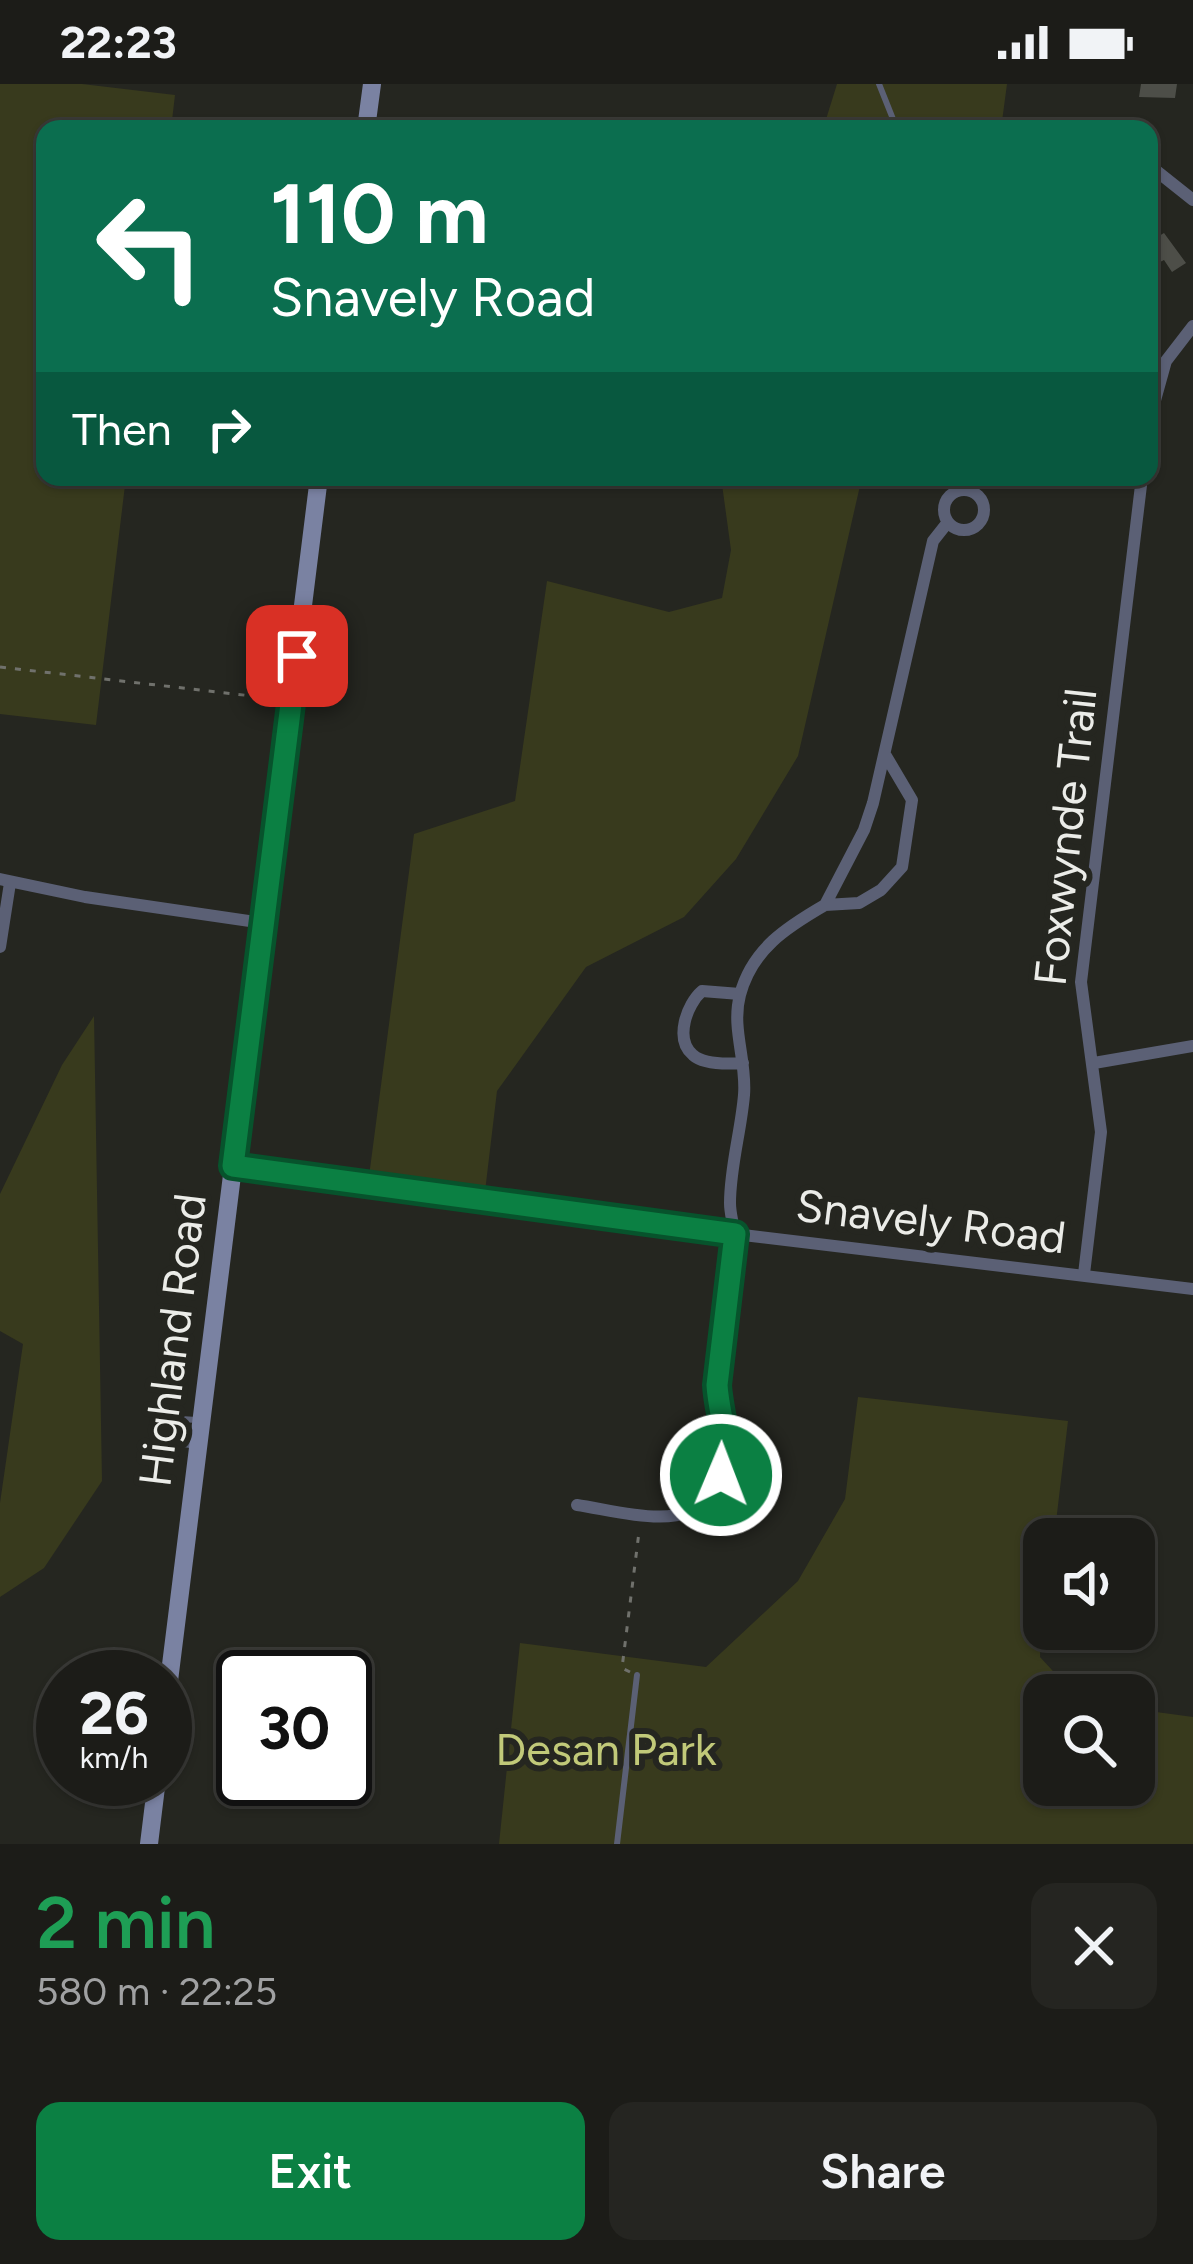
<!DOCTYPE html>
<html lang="en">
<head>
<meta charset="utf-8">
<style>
	body { margin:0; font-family:Figtree,sans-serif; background:#252521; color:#f1f3f6; height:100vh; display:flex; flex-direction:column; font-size:45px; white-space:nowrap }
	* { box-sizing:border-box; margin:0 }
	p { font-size:39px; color:#a0a1a2 }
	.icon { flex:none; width:66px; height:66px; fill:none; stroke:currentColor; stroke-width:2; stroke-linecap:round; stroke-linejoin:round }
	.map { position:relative; height:1760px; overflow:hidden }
	.drawer { display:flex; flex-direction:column; background:#1c1c18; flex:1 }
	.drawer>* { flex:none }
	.guide { position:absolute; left:36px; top:36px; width:1122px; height:366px; border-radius:24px; box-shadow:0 3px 9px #0004,0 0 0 3px #3a3a37; background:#0b6e4f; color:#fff; overflow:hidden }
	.tools { position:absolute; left:1023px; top:1434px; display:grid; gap:24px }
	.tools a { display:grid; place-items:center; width:132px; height:132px; border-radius:24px; background:#1c1c18; box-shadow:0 3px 9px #0004,0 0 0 3px #3a3a37; font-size:60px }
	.speed { position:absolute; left:36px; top:1566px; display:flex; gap:24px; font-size:60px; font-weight:700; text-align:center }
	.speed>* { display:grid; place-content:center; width:156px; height:156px; border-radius:50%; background:#1c1c18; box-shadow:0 3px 9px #0004,0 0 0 3px #3a3a37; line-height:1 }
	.speed small { font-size:30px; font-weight:400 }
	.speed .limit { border:6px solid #111; border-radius:18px; background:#fff; color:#111 }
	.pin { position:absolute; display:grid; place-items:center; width:102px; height:102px; color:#fff; margin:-51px; border-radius:24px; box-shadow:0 6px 18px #0006 }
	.me { position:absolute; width:132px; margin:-66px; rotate:1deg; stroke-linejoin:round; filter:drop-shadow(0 0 9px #0008) }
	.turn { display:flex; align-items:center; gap:42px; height:252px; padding:0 36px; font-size:54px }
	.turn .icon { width:156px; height:156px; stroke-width:2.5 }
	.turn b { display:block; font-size:84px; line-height:102px }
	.then { display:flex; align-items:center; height:114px; padding:0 36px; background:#0003; gap:24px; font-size:45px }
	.round { display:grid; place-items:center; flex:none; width:126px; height:126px; border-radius:24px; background:#252521 }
	.headline { display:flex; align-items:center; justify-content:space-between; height:204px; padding:0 36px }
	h1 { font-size:72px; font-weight:600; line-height:90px; color:#1e9e55 }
	.action { display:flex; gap:24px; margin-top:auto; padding:24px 36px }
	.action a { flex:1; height:138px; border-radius:24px; background:#0b8043; color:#fff; font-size:48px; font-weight:600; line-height:138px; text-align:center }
	.action a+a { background:#252521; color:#f1f3f6 }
	.status { display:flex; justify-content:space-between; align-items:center; height:84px; padding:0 60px; background:#1c1c18; direction:ltr }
	.status svg { height:33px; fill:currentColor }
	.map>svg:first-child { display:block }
	.green { fill:#383a1d }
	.building { fill:#4d4e48 }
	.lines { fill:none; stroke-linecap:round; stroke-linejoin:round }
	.path { stroke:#70716c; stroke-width:3; stroke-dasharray:6 9; stroke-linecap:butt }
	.lane { stroke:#5b6075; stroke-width:6 }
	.street { stroke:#5b6075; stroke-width:12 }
	.secondary { stroke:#7a82a2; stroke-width:18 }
	.route-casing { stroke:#07532c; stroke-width:30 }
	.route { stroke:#0b8043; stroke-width:21 }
	.labels { text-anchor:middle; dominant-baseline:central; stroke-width:12; stroke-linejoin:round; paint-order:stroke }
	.street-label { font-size:45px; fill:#ebece8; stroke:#252620 }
	.park-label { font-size:45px; fill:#c1c979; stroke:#252620 }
</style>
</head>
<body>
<div class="status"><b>22:23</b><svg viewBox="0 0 49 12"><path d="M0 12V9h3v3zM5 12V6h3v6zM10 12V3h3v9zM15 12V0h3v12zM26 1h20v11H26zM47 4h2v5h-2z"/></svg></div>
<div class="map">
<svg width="1193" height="1760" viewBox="0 0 1193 1760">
	<rect width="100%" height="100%" fill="#252620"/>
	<path class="green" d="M0 0H82L175 11 171 45H45V393H126L96 641 0 630Z
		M837 0H1007L1001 45H823Z
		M721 393H862L798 672 736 775 684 833 586 883 497 1007 484 1116 368 1100 414 750 515 717 547 497 669 528 722 514 731 466Z
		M94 932 102 1397 44 1484 0 1513V1419L23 1260 0 1247V1110L62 981Z
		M858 1313 1068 1337 1054 1455H1044L1040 1573 1075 1611H1044V1701H1134V1625L1193 1633V1760H499L520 1559 706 1583 798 1497 845 1415Z"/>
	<path class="building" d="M1141 0H1177L1175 14 1139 13Z
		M1164 149 1186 179 1172 188 1164 176 1158 179 1149 165V158Z"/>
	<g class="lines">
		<path class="path" d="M0 583 278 615
			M630 1588 622 1584 639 1448"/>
		<path class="lane" d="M879 0 897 45
			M195 1362 158 1355 156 1341 164 1334 197 1336
			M617 1760 637 1591"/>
		<path class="street" d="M1149 81 1193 116
			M1149 338 1166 277 1193 242
			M944 426a20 20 0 1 1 40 0a20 20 0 1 1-40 0Z
			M886 672 912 716 902 783 881 806 859 819 825 821 864 746 873 719 933 457 948 438
			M0 795 85 813 263 839
			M0 863 10 799
			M740 910 702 907C687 920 674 955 693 971 704 981 729 980 743 979
			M1094 979 1193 962
			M233 1081 735 1150 1193 1205
			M1084 1190 1101 1048 1081 898 1142 393
			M577 1421C614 1426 680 1448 709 1414 744 1372 715 1343 717 1301 718 1252 731 1204 734 1156 735 1143 730 1132 730 1119 730 1083 741 1047 744 1011 747 977 731 944 740 911 752 865 787 843 825 821"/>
		<path class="secondary" d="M366 45 372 0
			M165 1629 319 393
			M149 1760 157 1695"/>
	</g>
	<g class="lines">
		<defs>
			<path id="route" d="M297 572 233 1082 735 1150 717 1301C719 1334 732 1357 721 1391"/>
		</defs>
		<use href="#route" class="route-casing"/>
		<use href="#route" class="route"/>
	</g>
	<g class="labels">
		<g class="street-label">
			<text transform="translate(1065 753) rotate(-84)">Foxwynde Trail</text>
			<text transform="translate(931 1137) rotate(7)">Snavely Road</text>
			<text transform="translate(172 1256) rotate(-83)">Highland Road</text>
		</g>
		<g class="park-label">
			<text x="606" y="1665">Desan Park</text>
		</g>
	</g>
</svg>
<div class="tools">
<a><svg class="icon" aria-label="sound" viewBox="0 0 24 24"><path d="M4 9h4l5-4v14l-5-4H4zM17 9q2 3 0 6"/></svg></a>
<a><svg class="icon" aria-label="search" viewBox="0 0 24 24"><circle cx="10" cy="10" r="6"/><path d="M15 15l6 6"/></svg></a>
</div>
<div class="speed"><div>26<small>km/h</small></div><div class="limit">30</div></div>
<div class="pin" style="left:297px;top:572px;background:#d93025"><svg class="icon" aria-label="arrive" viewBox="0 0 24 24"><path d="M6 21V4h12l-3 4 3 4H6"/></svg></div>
<svg class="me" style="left:721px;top:1391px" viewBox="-20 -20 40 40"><circle r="17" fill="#0b8043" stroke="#fff" stroke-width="3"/><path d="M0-11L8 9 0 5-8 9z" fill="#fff"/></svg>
<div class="guide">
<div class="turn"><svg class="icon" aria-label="left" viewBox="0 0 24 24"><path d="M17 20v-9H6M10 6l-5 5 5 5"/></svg><div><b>110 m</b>Snavely Road</div></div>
<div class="then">Then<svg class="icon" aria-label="right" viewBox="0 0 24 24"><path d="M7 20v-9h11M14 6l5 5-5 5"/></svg></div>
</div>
</div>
<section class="drawer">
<div class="headline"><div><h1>2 min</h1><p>580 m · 22:25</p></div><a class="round"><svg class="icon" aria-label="close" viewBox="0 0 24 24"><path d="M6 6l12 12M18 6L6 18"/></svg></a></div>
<div class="action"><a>Exit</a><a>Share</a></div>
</section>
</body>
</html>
